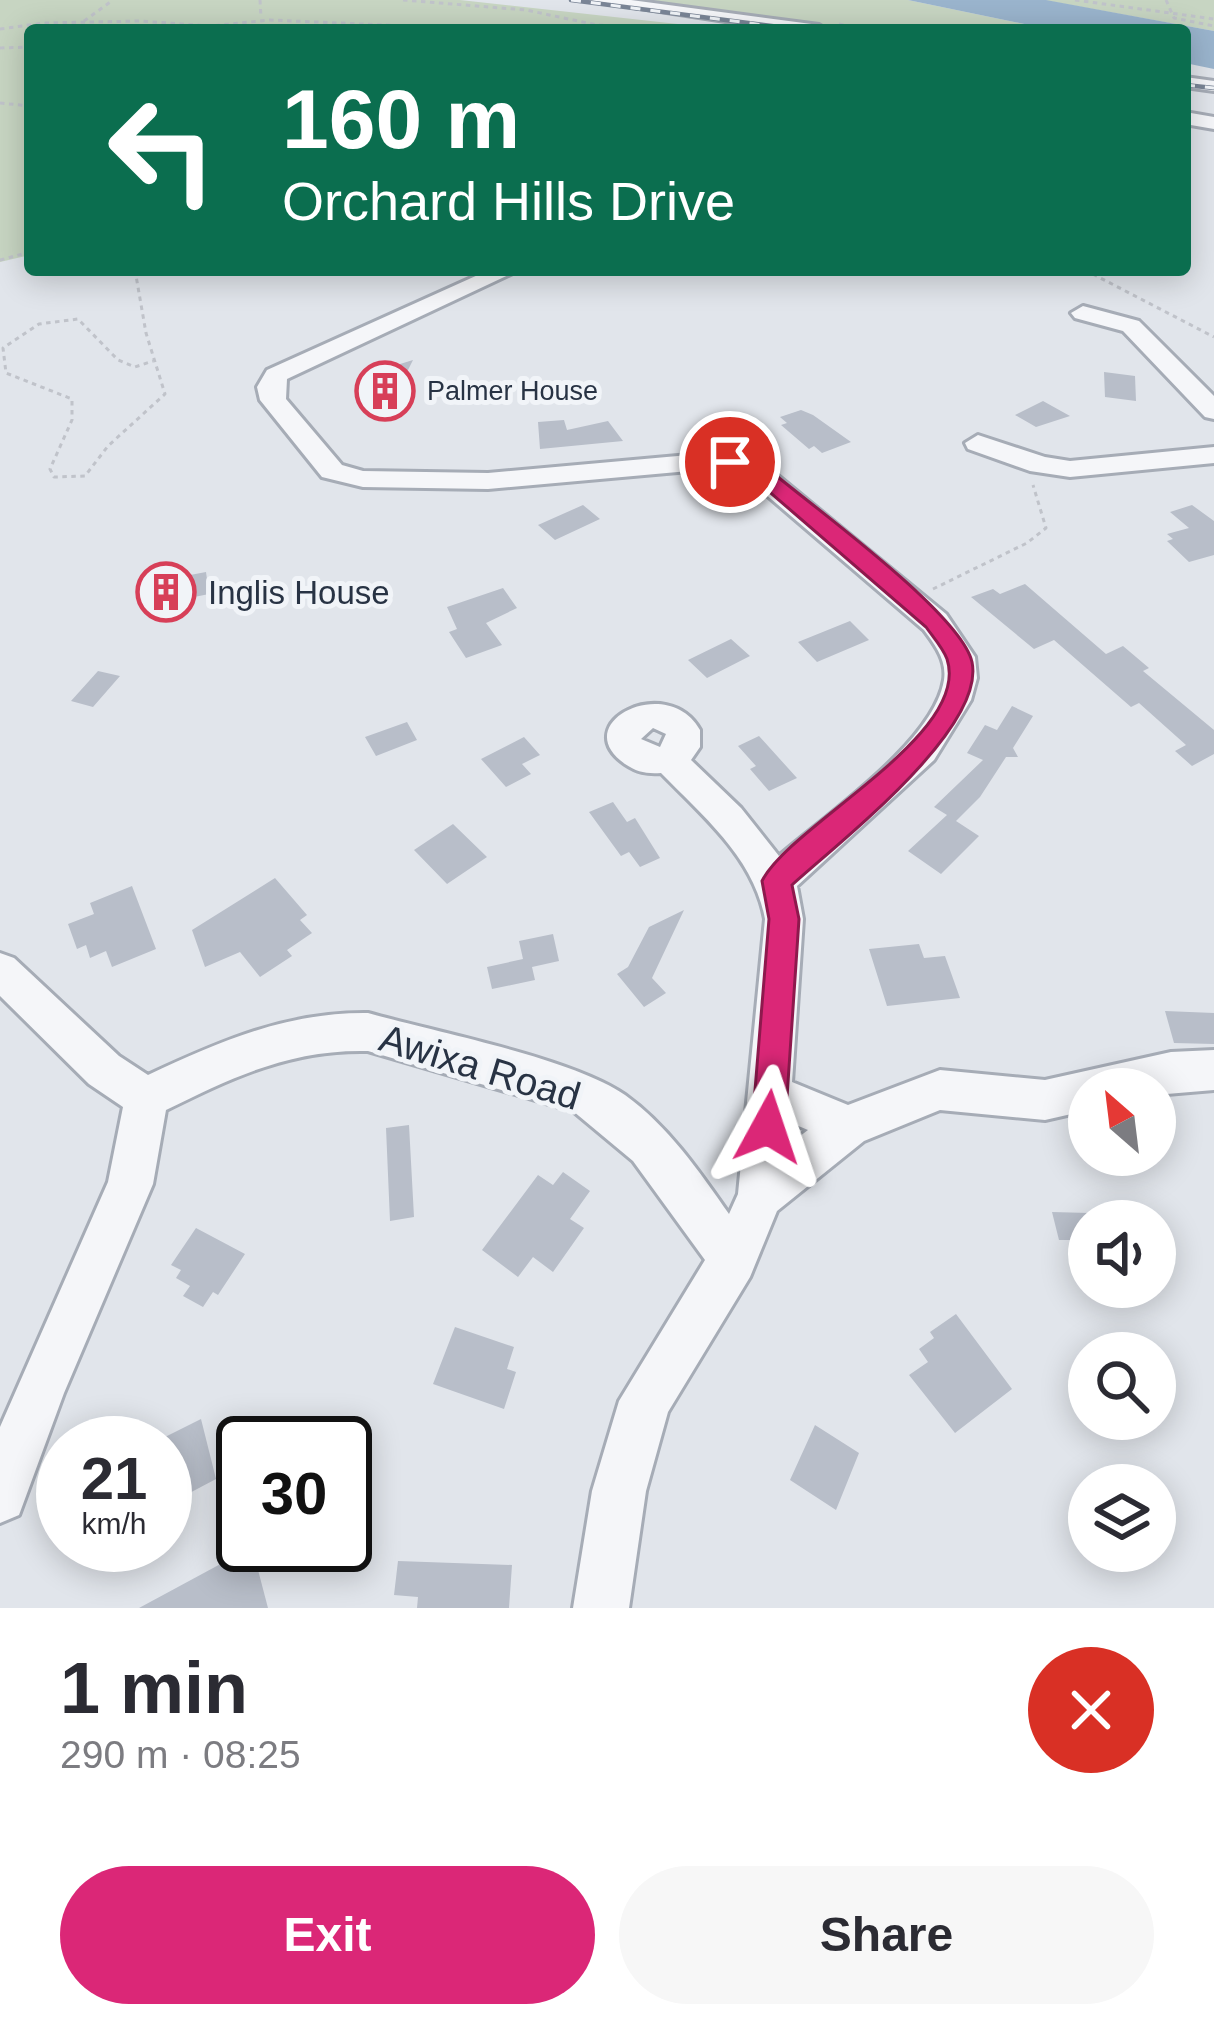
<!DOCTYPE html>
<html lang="en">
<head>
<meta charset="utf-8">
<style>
	body { margin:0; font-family:Arial,sans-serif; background:#f7f7f7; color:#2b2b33; height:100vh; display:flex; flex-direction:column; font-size:45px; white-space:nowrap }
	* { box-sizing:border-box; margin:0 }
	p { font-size:39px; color:#7c7c81 }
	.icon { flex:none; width:66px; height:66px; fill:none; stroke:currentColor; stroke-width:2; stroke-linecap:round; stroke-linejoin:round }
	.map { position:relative; height:1608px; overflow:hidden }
	.side { display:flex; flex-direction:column; background:#fff; flex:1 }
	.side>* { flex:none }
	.top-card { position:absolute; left:24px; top:24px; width:1167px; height:252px; border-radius:12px; box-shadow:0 6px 30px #0003; background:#0b6e4f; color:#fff; overflow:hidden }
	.needle { width:78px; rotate:332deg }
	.fabs { position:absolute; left:1068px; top:1068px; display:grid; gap:24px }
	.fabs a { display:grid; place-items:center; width:108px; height:108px; border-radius:50%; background:#fff; box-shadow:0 6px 30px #0003; font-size:60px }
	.speed { position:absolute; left:36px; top:1416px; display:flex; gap:24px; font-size:60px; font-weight:700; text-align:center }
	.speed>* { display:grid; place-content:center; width:156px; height:156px; border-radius:50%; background:#fff; box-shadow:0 6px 30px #0003; line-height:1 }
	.speed small { font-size:30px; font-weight:400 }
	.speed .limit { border:6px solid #111; border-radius:18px; background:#fff; color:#111 }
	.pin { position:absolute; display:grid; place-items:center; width:102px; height:102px; color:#fff; margin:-51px; border:6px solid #fff; border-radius:50%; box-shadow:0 3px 12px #0007 }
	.me { position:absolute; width:132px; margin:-66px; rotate:5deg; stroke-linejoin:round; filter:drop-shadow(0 0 9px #0008) }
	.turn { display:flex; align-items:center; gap:42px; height:252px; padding:0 60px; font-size:54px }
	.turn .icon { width:156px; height:156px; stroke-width:2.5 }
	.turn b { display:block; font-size:84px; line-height:102px }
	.round { display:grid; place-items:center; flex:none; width:126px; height:126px; border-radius:63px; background:#f7f7f7 }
	.summary { display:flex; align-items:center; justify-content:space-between; height:204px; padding:0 60px }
	h1 { font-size:72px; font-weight:600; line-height:90px }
	.action { display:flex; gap:24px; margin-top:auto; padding:24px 60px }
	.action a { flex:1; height:138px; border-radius:72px; background:#db2777; color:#fff; font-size:48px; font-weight:600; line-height:138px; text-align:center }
	.action a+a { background:#f7f7f7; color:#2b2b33 }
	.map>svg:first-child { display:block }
	.green { fill:#c7d5c2 }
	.water { fill:#9ab4cd }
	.building { fill:#b8bec9 }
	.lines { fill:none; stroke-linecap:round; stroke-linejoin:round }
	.minor-casing { stroke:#a6acb6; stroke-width:6 }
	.path { stroke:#c0c3ca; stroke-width:3; stroke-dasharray:4.5 4.5; stroke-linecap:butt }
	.minor { fill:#f5f6f9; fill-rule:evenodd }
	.rail-casing { stroke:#7a8596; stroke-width:4.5 }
	.rail { stroke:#f1f4f8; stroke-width:3; stroke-dasharray:10; stroke-linecap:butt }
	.route { fill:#db2777; stroke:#8e194d; stroke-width:3 }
	.labels { text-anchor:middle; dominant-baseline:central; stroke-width:10; stroke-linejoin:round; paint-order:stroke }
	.far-poi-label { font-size:27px; fill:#283344; stroke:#f1f4f8; text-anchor:start }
	.poi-label { font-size:33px; fill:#283344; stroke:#f1f4f8; text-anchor:start }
	.near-street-label { font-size:39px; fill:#283344; stroke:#f1f4f8 }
</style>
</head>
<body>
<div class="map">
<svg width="1214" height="1608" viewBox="0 0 1214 1608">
	<rect width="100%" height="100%" fill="#e1e5eb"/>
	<path class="green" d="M0 0H460L732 30H30V255L0 262Z
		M649 0H908L1053 30H864Z
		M1043 0H1214V31Z"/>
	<path class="water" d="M908 0H1046L1214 31V69L1185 63V30H1053Z"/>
	<path class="building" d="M413 360 398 390 358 377Z
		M1104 372 1135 376 1136 401 1105 397Z
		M1043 401 1070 416 1036 427 1015 415Z
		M801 410 813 415 851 442 822 453 814 446 809 449 781 425 787 423 780 417Z
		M564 420 567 430 608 421 623 441 540 449 538 422Z
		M583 505 600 519 555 540 538 525Z
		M1192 505 1214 521V555L1189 562 1167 541 1173 539 1167 534 1189 528 1170 512Z
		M206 572 209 594 155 605 153 582Z
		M1025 584 1106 654 1123 646 1149 668 1143 671 1214 730V754L1192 766 1175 751 1186 745 1139 703 1131 707 1054 640 1034 649 971 597 993 589 1000 594Z
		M503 588 517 608 486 623 502 645 466 658 449 632 457 629 447 607Z
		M850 621 869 640 817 662 798 642Z
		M731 639 750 656 707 678 688 660Z
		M98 671 120 676 93 707 71 701Z
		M1012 706 1033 716 1013 748 1018 757H1006L980 797 956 821 979 836 941 874 908 851 947 815 934 807 983 760 967 753 985 725 997 730Z
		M407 722 417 740 376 756 365 737Z
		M759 736 797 778 769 791 750 769 756 766 738 746Z
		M524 737 540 755 522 764 531 774 506 787 481 759Z
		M613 802 627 822 635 818 660 858 640 867 629 852 621 856 589 812Z
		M453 824 487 857 447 884 414 850Z
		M275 878 307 915 300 920 312 933 287 950 292 956 260 977 240 952 205 967 192 930Z
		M132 886 156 949 112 967 106 951 90 958 86 945 77 949 68 924 94 914 90 903Z
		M684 910 652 978 666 993 644 1007 617 974 628 967 649 927Z
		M553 934 559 961 532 967 535 980 492 989 487 967 523 959 519 941Z
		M919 944 924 958 945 956 960 998 887 1006 869 949Z
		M1165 1011 1214 1013V1044L1174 1043Z
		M409 1125 414 1217 390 1221 386 1128Z
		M563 1172 590 1191 570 1219 584 1228 553 1272 533 1257 518 1277 482 1250 538 1175 553 1185Z
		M1052 1212 1089 1213V1240H1059Z
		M196 1228 245 1254 218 1295 213 1292 203 1307 183 1296 190 1286 176 1278 181 1270 171 1265Z
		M956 1314 1012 1389 955 1433 909 1375 928 1362 919 1349 934 1338 930 1332Z
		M455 1327 514 1347 507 1369 516 1372 504 1409 433 1384Z
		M201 1419 216 1479 165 1506V1437Z
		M815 1425 859 1453 836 1510 790 1480Z
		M252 1547 268 1608H139Z
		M398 1561 512 1565 509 1608H417L418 1597 394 1595Z"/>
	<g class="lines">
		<defs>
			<path id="minor" d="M588 0H631L819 25 827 30H783Z
				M1185 77 1214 81V91L1185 87Z
				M1185 112 1214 117V129L1185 124Z
				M489 270H519L287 379 286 399 342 465 363 471 488 473 700 454 760 461 946 614 975 657 977 678 971 700 934 760 797 886 803 919 792 1082 848 1105 940 1070 1045 1080 1171 1052 1214 1050V1090L1155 1095V1089H1089V1110L1045 1120 940 1110 864 1141 777 1211 750 1277 668 1412 646 1491 629 1608H573L592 1491 619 1401 705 1260 633 1161 573 1111 368 1051C291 1049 233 1077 166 1110L153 1184 64 1393 19 1515 0 1523V1427L108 1182 123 1107 89 1084 0 996V953L14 958 119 1056 148 1075C221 1041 287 1012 368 1013 435 1032 572 1058 625 1095 668 1126 699 1171 729 1214L738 1194 765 919C754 858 703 816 661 773 646 774 637 772 625 764 566 723 668 672 700 730V747L691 760 741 808 779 856C826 815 934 742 944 680 947 660 935 645 924 630L742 474 700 470 488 489 363 487 322 477 260 400 257 387 267 370ZM653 728 666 734 660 747 641 739ZM789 1122 808 1130 787 1146Z
				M1083 306 1139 321 1214 396V419L1205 417 1123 331 1075 318 1071 313Z
				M978 435 1045 457 1070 461 1214 447V463L1070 477 1030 471 968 449 965 443Z"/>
		</defs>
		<use href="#minor" class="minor-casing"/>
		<path class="path" d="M260 0 261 18
			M403 0 526 10 597 25 678 29
			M1075 0 1214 19
			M1166 0 1174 18 1214 26
			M84 21 113 0
			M839 24 869 30
			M0 29 44 23 140 21 210 26 270 20 499 30
			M0 48 30 47
			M0 103 30 106
			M0 260 30 252
			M135 270 146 333 165 394 108 446 85 476 54 477 50 469 72 420V399L6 373 3 348 39 324 78 319 118 360 135 367 153 361
			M1085 270 1214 337
			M933 589 1027 543 1046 528 1033 485"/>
		<use href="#minor" class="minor"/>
		<defs>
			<path id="rail" d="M571 0 803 30
				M1185 85 1214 88"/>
		</defs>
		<use href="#rail" class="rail-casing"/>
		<use href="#rail" class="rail"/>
	</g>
	<path class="route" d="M730 456 758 462 773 473C816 509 961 614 972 662 986 729 838 843 792 885L799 919 785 1127 780 1139 768 1143 756 1139 752 1127 769 919 762 881C791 824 972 735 947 659 943 648 933 637 926 627L758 482 743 471 723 466V458Z"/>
	<defs>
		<symbol id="building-ring" viewBox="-11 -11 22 22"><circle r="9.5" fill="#f1f4f8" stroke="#d73f58" stroke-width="1.5"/><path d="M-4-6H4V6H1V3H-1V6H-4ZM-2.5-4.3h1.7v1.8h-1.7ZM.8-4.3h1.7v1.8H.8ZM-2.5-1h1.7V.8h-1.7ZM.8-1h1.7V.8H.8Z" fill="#d73f58"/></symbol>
	</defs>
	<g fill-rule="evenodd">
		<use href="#building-ring" x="352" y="358" width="66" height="66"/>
		<use href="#building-ring" x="133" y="559" width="66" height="66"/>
	</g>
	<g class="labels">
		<g class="far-poi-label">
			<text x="427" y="391">Palmer House</text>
		</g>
		<g class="poi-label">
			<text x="208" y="592">Inglis House</text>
		</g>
		<g class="near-street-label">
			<text transform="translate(480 1067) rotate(17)">Awixa Road</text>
		</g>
	</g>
</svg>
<div class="fabs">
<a><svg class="needle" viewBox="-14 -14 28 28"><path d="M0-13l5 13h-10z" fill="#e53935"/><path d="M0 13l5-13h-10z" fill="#7c7c81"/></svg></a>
<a><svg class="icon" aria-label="sound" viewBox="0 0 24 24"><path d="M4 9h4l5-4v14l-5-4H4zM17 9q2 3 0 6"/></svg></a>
<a><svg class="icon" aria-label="search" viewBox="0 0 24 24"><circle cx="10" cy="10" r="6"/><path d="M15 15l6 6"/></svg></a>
<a><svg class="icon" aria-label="layers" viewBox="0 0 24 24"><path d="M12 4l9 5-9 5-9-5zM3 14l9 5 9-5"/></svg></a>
</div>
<div class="speed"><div>21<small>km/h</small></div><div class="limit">30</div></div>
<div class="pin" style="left:730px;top:462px;background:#d93025"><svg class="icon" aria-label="arrive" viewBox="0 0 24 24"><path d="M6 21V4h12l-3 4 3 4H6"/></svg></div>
<svg class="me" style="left:768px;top:1127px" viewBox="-20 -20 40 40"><path d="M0-17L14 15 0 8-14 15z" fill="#db2777" stroke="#fff" stroke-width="4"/></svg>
<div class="top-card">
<div class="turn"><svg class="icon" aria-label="left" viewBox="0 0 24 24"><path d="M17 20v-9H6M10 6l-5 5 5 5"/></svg><div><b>160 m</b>Orchard Hills Drive</div></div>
</div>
</div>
<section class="side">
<div class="summary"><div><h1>1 min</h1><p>290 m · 08:25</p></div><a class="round" style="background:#d93025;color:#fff"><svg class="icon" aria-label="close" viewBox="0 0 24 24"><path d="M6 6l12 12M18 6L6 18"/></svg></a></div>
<div class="action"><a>Exit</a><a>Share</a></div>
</section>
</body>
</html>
